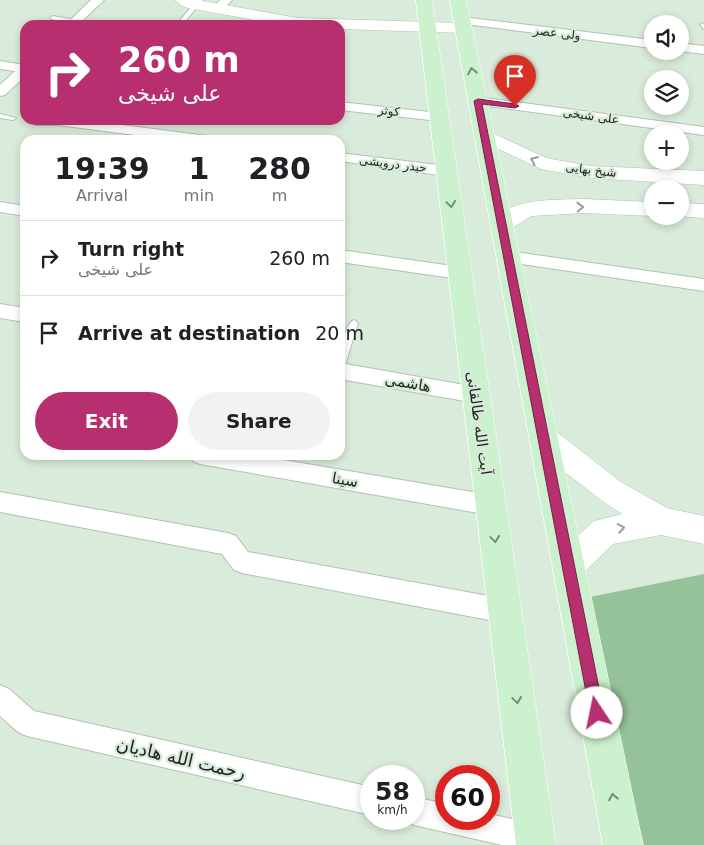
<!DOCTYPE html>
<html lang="en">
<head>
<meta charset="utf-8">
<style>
	body { margin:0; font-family:"DejaVu Sans","Noto Sans Arabic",sans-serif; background:#f2f2f2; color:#202124; height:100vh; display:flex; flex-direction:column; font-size:19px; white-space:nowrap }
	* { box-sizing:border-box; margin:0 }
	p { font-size:16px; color:#757577 }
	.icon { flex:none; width:28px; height:28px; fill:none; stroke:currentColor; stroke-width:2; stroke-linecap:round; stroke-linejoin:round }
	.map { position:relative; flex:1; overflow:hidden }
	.drawer { position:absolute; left:20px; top:135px; width:325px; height:325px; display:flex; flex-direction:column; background:#fff; border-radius:15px; box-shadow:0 2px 8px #0003 }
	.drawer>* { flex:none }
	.hud { position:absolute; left:20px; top:20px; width:325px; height:105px; border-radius:15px; box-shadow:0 2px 8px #0003; background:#b72f6f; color:#fff; overflow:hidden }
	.tools { position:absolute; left:644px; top:15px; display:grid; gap:10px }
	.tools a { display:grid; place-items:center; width:45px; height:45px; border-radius:50%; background:#fff; box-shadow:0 2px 8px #0003; font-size:25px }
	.speed { position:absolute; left:360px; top:765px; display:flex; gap:10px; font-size:25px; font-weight:700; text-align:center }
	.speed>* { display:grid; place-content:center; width:65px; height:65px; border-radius:50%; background:#fff; box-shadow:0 2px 8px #0003; line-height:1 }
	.speed small { font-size:12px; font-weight:400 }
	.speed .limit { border:8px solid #d22; background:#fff; color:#111 }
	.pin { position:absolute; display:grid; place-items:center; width:42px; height:42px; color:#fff; margin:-51px -21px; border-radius:50% 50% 50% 0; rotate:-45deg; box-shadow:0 0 5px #0007 }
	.pin .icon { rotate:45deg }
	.me { position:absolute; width:55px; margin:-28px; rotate:349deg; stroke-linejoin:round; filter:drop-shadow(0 0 4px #0008) }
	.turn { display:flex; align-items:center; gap:18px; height:105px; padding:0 15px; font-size:22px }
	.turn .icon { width:65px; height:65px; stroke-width:2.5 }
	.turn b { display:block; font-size:35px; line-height:42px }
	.eta { display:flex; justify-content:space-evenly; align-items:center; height:85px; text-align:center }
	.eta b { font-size:30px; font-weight:700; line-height:35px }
	.cta { display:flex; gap:10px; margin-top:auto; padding:10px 15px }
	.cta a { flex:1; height:58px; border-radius:30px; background:#b72f6f; color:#fff; font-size:20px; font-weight:700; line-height:58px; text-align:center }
	.cta a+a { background:#f2f2f2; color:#202124 }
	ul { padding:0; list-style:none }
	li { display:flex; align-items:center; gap:15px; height:75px; padding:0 15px; border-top:1px solid #e0e0e0 }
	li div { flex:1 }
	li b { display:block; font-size:19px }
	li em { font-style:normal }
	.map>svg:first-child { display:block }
	.green { fill:#95c298 }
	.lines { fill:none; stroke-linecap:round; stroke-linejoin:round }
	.lane-casing { stroke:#b0c2b1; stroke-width:2 }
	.street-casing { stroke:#b0c2b1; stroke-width:2 }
	.secondary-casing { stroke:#b0c2b1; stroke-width:1 }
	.primary-casing { stroke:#fff; stroke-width:1 }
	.lane { fill:#fff; fill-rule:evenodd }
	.street { fill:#fff; fill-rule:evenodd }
	.secondary { fill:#fff; fill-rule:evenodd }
	.primary { fill:#cbf1ce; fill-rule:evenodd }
	.oneway { stroke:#768c78 }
	.oneway2 { stroke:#9b9e9c }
	.route { fill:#b72f6f; stroke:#771f48 }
	.labels { text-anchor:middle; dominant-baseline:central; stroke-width:4.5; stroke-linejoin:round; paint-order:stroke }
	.far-street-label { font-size:12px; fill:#212822; stroke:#d9ebda }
	.street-label { font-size:15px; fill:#212822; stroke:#d9ebda }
	.near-street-label { font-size:18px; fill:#212822; stroke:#d9ebda }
</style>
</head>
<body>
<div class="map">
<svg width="704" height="845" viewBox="0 0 704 845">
	<rect width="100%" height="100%" fill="#d9ebda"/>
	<path class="green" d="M704 574V845H644L575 600Z"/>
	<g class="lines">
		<defs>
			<path id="lane" d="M197 0H203L182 25H176Z
				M53 16 75 20 78 22 75 24 51 19 50 18Z
				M704 23V29L700 25Z
				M0 114 16 118 13 120 0 118Z
				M354 320 358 323 345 365 340 369C340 357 343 325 354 320Z"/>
			<path id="street" d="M91 0H104L78 25H65Z
				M220 0H232L223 10H215L213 8Z
				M462 17 652 40V48L458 23 456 21 458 19Z
				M680 43 704 46V54L680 51Z
				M0 61 25 65V76L5 95 0 96V85L15 71 0 69Z
				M478 97 704 127V135L473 104 471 101 473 98Z
				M340 102 439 113 446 117 439 121 340 110Z
				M35 120H83L208 136 213 137 215 140H174L58 125H36L34 122Z
				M340 153 446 166 451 168 453 171 451 174 446 176 340 161Z
				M0 202 25 206V216L0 212Z
				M340 250 460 267 466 269 468 273 466 277 460 279 340 262Z
				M508 251 704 279V291L502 261 500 257 502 253Z
				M0 304 25 308V322L0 318Z
				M340 363 476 387 483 389 486 395 483 401 476 403 340 379Z
				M190 455H254L490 495 498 498 501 505 498 512 490 515 200 464 193 461Z
				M0 492 228 533 236 536 248 552 505 599 513 603 517 611 513 619 505 623 242 573 234 570 222 554 0 512Z
				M0 685 9 689 34 711 371 787V815L27 736 18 732 0 716Z
				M414 797 446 804V819H489V814L535 824 545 828 549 838 546 845H502L414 825 403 819H414Z"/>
			<path id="secondary" d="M175 0H197L298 18 463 23 469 25 471 28 469 31 463 33 340 29V25H282L188 8 182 6Z
				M484 129 546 158 590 166 704 171V185L590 178 541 169 477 139 474 135 477 131Z
				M584 199 652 202V216L584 213 531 216 509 230 501 232 493 230 490 225C507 197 555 200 584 199Z
				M680 203 704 204V218L677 216H680Z
				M544 427 554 430 621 482 667 508 704 516V544L661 535 613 544 579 577 568 581 557 577 552 566 557 555 594 521 622 514 601 500 534 448 530 439 534 430Z"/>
			<path id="primary" d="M416 0H432L556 845H516Z
				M450 0H466L643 845H603Z"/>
		</defs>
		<use href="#lane" class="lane-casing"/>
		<use href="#street" class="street-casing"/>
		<use href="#secondary" class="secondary-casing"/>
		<use href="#primary" class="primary-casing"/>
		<use href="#lane" class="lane"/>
		<use href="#street" class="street"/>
		<use href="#secondary" class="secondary"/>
		<use href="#primary" class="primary"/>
	</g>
	<defs><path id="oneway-chevron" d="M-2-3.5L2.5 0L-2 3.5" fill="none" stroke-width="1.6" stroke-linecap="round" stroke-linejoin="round" transform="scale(1.25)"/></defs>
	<g class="oneway">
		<use href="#oneway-chevron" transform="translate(472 71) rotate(-101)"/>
		<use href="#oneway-chevron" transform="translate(451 204) rotate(82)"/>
		<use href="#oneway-chevron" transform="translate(495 539) rotate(82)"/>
		<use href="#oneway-chevron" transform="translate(517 700) rotate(82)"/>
		<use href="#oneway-chevron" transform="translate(613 797) rotate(-101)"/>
	</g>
	<g class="oneway2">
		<use href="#oneway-chevron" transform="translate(534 160) rotate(-157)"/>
		<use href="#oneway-chevron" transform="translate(580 207) rotate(-1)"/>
		<use href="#oneway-chevron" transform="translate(621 528) rotate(-10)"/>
	</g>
	<path class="route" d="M478 99 515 104 519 106 515 108 482 104 604 713 602 719 597 721 592 719 590 713 474 101Z"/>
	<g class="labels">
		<g class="far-street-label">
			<text transform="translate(557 33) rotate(7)">ولی عصر</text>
			<text transform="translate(389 111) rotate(6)">کوثر</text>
			<text transform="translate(591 116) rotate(8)">علی شیخی</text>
			<text transform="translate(393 164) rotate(7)">حیدر درویشی</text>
			<text transform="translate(591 170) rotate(7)">شیخ بهایی</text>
		</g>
		<g class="street-label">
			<text transform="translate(408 383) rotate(10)">هاشمی</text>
			<text transform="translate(479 423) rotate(82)">آیت الله طالقانی</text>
			<text transform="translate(345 480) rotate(10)">سینا</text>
		</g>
		<g class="near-street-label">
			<text transform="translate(181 758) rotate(13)">رحمت الله هادیان</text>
		</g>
	</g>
</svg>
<div class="tools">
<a><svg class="icon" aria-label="sound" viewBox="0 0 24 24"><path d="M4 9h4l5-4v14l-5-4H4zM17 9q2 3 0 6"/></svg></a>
<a><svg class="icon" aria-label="layers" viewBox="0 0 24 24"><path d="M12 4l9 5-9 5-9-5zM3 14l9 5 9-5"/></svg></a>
<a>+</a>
<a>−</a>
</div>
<div class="speed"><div>58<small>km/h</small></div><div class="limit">60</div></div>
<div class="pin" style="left:515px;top:106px;background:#d93025"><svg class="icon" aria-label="arrive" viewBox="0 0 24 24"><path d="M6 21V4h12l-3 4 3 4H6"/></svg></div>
<svg class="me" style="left:597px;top:713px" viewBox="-20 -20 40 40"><circle r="19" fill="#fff"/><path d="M0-13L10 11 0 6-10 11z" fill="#b72f6f"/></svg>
<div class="hud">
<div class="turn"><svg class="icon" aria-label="right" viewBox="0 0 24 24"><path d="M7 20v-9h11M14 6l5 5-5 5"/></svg><div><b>260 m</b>علی شیخی</div></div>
</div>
<section class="drawer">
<div class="eta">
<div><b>19:39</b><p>Arrival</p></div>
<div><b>1</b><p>min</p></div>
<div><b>280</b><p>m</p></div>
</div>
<ul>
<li><svg class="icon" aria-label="right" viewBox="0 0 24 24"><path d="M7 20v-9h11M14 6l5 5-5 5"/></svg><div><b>Turn right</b><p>علی شیخی</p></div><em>260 m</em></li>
<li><svg class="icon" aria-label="arrive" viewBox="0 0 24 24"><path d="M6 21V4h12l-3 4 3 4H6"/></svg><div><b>Arrive at destination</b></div><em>20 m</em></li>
</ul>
<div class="cta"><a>Exit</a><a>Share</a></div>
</section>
</div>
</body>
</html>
